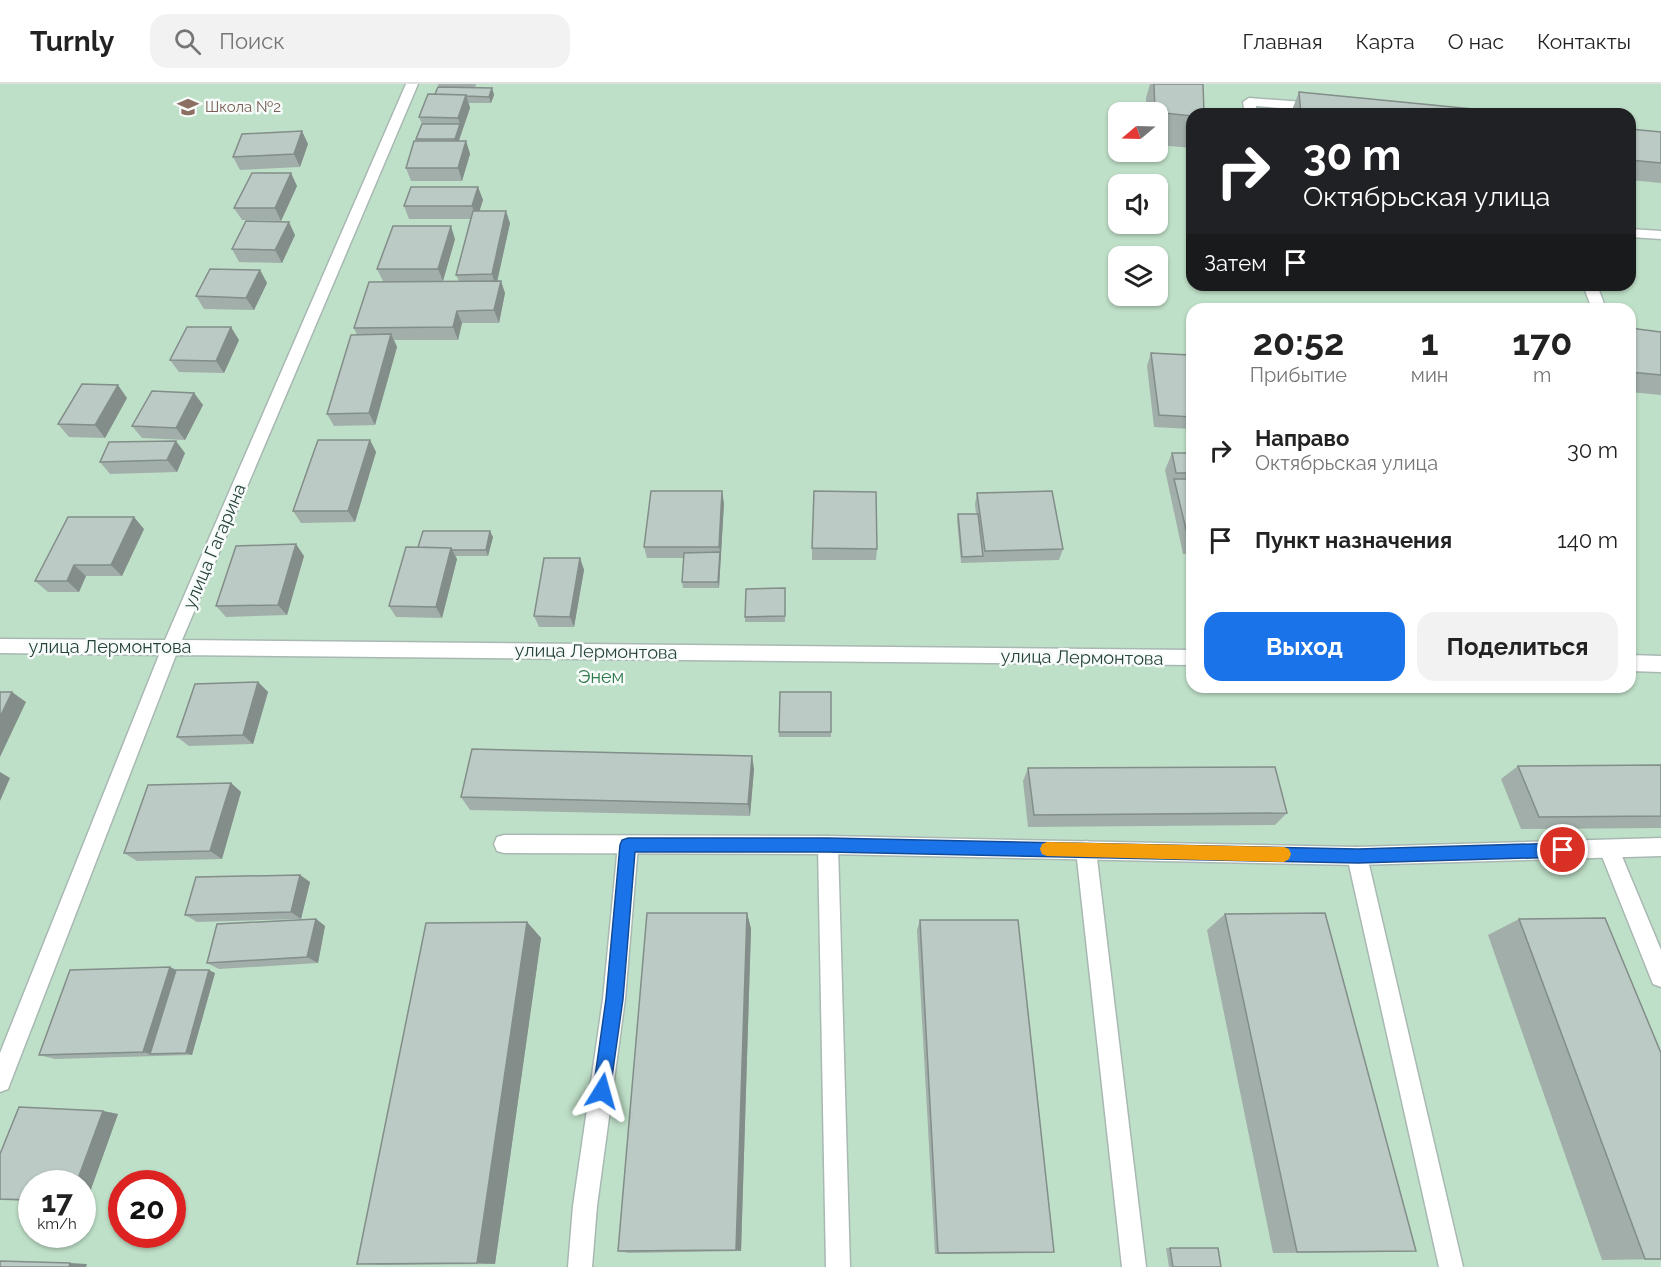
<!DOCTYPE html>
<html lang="ru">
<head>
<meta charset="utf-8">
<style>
	body { margin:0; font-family:Raleway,sans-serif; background:#f2f2f2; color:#222; height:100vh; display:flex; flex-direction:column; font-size:22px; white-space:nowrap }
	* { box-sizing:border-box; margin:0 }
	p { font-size:20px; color:#767676 }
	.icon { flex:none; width:33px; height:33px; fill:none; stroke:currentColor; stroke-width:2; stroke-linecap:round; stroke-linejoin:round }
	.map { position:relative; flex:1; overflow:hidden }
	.details { position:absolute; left:1186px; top:219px; width:450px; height:390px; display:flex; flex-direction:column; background:#fff; border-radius:18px; box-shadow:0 2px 4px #0004 }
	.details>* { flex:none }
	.top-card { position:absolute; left:1186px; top:24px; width:450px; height:183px; border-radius:18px; box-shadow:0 2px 4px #0004; background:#202124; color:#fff; overflow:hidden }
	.needle { width:39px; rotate:251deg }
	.buttons { position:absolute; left:1108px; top:18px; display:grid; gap:12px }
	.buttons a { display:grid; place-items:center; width:60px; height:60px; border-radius:12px; background:#fff; box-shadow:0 2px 4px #0004; font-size:30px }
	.speed { position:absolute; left:18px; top:1086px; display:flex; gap:12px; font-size:30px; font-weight:700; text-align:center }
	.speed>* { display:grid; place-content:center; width:78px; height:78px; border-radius:50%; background:#fff; box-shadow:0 2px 4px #0004; line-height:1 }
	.speed small { font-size:15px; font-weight:400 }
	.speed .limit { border:9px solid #d22; background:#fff; color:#111 }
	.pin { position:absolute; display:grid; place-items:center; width:51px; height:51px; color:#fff; margin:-26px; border:3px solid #fff; border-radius:50%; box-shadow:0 2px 6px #0007 }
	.me { position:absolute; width:66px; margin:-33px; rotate:8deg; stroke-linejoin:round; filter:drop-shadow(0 0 4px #0008) }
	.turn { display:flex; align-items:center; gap:21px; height:126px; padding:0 18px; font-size:27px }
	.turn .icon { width:78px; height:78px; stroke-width:2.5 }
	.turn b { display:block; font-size:42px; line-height:51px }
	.then { display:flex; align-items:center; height:57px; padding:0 18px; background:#0003; gap:12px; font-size:22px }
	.eta { display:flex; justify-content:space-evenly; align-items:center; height:102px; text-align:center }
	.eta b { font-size:36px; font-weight:700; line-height:42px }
	.action { display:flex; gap:12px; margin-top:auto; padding:12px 18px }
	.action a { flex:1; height:69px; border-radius:18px; background:#1a73e8; color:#fff; font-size:24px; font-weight:700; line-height:69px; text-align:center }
	.action a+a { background:#f2f2f2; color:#222 }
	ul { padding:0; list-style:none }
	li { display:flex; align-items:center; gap:18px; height:90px; padding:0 18px }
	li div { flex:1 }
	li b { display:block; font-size:22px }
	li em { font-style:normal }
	header { display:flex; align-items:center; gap:36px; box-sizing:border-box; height:84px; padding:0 30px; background:#fff; border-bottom:2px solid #e0e0e0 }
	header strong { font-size:28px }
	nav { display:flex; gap:33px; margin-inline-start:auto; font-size:21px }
	.search { width:420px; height:54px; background:#f2f2f2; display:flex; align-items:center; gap:15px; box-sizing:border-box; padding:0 21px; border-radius:18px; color:#767676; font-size:22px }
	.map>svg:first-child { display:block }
	.green { fill:#bfe0c8; fill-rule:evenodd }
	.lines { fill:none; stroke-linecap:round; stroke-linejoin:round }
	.lane-casing { stroke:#a8b8b2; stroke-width:3 }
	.street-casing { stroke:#a8b8b2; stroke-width:3 }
	.lane { fill:#fff; fill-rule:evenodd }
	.street { fill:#fff; fill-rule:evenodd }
	.wall { fill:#a1aea9 }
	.shaded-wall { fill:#838d89 }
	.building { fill:#bbcac4; stroke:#838d89; stroke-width:1.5 }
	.route { fill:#1a73e8; stroke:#114b97; stroke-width:1.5 }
	.slow { fill:#f59e0b }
	.labels { text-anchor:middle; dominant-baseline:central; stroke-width:5; stroke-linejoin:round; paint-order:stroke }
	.far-education-label { font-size:15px; fill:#785e54; stroke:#f7fbf9; text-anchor:start }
	.street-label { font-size:18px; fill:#24423a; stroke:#f7fbf9 }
	.park-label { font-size:18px; fill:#2d7a4b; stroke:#f7fbf9 }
</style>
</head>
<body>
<header>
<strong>Turnly</strong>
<div class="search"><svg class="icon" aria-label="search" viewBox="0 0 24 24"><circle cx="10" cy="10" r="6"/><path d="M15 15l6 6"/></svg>Поиск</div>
<nav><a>Главная</a><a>Карта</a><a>О нас</a><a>Контакты</a></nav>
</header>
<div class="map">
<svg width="1661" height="1183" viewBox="0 0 1661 1183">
	<rect width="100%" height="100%" fill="#e6efeb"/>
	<path class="green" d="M0 0H1661V1183H0ZM1119 28H1158V68H1119ZM1192 30H1630V201H1192ZM1119 100H1158V140H1119ZM1119 172H1158V212H1119ZM1192 225H1630V603H1192ZM32 1100H82V1150H32ZM122 1100H172V1150H122Z"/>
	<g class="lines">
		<defs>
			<path id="lane" d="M1249 14 1317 19 1323 23 1317 27 1256 22 1257 30H1245L1243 18Z
				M1630 145 1661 147V155L1630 153Z
				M1583 201H1597L1606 225H1592Z
				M628 752 635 754 638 761 625 915 597 1122 592 1183H568L573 1122 603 915 618 761 621 754Z
				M828 752 835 754 838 761 850 1183H826L818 761 821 754Z
				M1609 756 1616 758 1661 866V903L1653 900 1599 765 1602 758Z
				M1086 757 1093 759 1096 766 1146 1183H1122L1076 766 1079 759Z
				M1357 763 1364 765 1367 772 1463 1183H1439L1347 772 1350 765Z"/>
			<path id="street" d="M406 0H418L182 556 1192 566V581L176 571 11 997 8 1005 0 1008V969L159 571 0 569V555L165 556Z
				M1630 571 1661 572V588L1630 587Z
				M504 751 828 752 1357 763 1661 754V772L1357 781 828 770 504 769 497 767 494 760 497 753Z"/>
		</defs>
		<use href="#lane" class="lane-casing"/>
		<use href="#street" class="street-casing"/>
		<use href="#lane" class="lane"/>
		<use href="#street" class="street"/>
	</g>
	<path class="wall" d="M438 0H476L475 4H492L494 11 491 19H469L470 24 459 57H466L470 70 462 97H411L406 84 417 57 416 55 422 40 419 33 439 3Z
		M1150 0H1203L1192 30V64L1158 61V28H1146V14Z
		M1299 8 1475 30H1292V26Z
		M1630 45 1661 48V99L1630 96Z
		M308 60 300 83 240 86 233 73Z
		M297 102 281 137 242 136 234 124Z
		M478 103 483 116 479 127 510 139 497 197 505 209 499 239H462L458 256H394L397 263 375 341 334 342 327 330 357 251 354 244 383 197 377 185 455 155 443 197H459L456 191 470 135H409L404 122Z
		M295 151 282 179 239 178 232 165Z
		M260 186 267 199 254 226 204 225 196 212Z
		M1630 244 1661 248V311L1630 308Z
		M239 256 224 289 179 288 170 276Z
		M1151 269 1192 293V345L1154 343 1147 282Z
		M194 309 203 321 185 356 142 354 132 342Z
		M127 314 105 354 69 353 58 340Z
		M370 356 376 368 355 438 301 439 293 427Z
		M185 369 177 388 110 390 100 378Z
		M1172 369H1192V470H1183L1165 386Z
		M977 409 1063 465 1059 476 961 479 957 436 958 430H976L975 420Z
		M724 419 719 504H683L682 498 684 474H647L644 463Z
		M144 445 122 492H86L79 508H48L35 497Z
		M493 453 488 472H455L457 475 442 534 396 533 389 522 418 463Z
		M812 464 877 465 876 476H812Z
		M304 472 287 531 226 533 216 522Z
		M580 474 584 486 574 543H539L534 532Z
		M785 504V538H745V533Z
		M258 598 268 608 253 660 189 662 177 653Z
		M831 608V653H779V648Z
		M1661 681V744L1521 745 1501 695 1518 682Z
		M1028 684 1287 729 1275 741 1028 743 1023 697Z
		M754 685 750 732 470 726 461 713Z
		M231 699 241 708 222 775 137 777 124 769Z
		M300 791 310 798 301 835 197 838 185 831Z
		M747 829 751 845 741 1167 629 1169 618 1167Z
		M1225 830 1416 1167 1385 1168 1273 1169 1207 846Z
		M316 835 325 842 318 879 219 885 207 879Z
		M1519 835 1661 1175 1602 1176 1488 851Z
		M920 836 1054 1168 1047 1169 935 1170 917 846Z
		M527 838 541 854 495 1180 382 1181 357 1180Z
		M170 883 176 886 215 889 192 971 55 975 39 971Z
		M103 1027 118 1030 86 1119H82V1100H32V1117L0 1116V1070Z
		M1166 1164H1170L1221 1183H1169Z"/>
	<path class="shaded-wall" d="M492 4 494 11 491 19 489 13Z
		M466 11 470 24 462 47 458 34Z
		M460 40 462 47 457 62 455 55Z
		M302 47 308 60 300 83 294 70Z
		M466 57 470 70 462 97 458 84Z
		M291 89 297 102 281 137 275 124Z
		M478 103 483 116 477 135 472 122Z
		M506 127 510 139 496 203 492 190Z
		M289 138 295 151 282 179 275 166Z
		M451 142 455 155 443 197 438 185Z
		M260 186 267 199 254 226 246 214Z
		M501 197 505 209 499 239 494 226Z
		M457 227 462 239 458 256 453 243Z
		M231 243 239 256 224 289 216 277Z
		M391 250 397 263 375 341 369 329Z
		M118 301 127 314 105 354 95 341Z
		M194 309 203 321 185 356 176 344Z
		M370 356 376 368 355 438 348 427Z
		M176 357 185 369 177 388 167 376Z
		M722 407 724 419 719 504 718 498 720 468 719 463Z
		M134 433 144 445 122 492 111 481Z
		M490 447 493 453 488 472 486 466Z
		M296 460 304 472 287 531 278 521Z
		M451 464 457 475 442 534 436 523Z
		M580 474 584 486 574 543 570 533Z
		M74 481 86 492 79 508 67 497Z
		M258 598 268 608 253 660 243 651Z
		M12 608 26 618 0 673V633Z
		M752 672 754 685 750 732 748 720Z
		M0 688 10 694 0 717Z
		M231 699 241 708 222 775 210 767Z
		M300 791 310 798 301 835 291 828Z
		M747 829 751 845 741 1167 736 1166Z
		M316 835 325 842 318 879 307 873Z
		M527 838 541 854 495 1180 477 1179Z
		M170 883 182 889 150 970 143 968Z
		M209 886 215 889 192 971 186 969Z
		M103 1027 118 1030 86 1119H82V1100H76Z
		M70 1179 87 1180 86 1183H69Z"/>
	<path class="building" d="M1154 0H1203L1204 30H1192V32L1155 28Z
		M438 3 492 4 489 13 467 12 466 11 435 10Z
		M1299 8 1473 25 1475 30H1301Z
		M428 10 466 11 458 34 419 33Z
		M422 40H460L455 55H416Z
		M1630 45 1661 48V79L1630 76Z
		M302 47 294 70 233 73 242 50Z
		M414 57H466L458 84H406Z
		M252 89H291L275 124H234Z
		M411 103H478L472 122H404Z
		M473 127H506L492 190 456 191Z
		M246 137 289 138 275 166 232 165Z
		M393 142H451L438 185H377Z
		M210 185 260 186 246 214 196 212Z
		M501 197 494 226 457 227 453 243 354 244 369 198Z
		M187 243H231L216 277 170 276Z
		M1630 244 1661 248V291L1630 288Z
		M391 250 369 329 327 330 351 251Z
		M1151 269 1189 271 1192 293V333L1159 331Z
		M82 300 118 301 95 341 58 340Z
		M152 307 194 309 176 344 132 342Z
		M318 356H370L348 427H293Z
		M176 357 167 376 100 378 109 358Z
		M1172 369H1192V389H1176Z
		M1174 395H1192V458H1189Z
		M651 407H722L719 463H644Z
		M814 407 876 408 877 465 812 464Z
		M1052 407 1063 465 985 467 977 409Z
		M958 430H978L983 472 962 473Z
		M68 433H134L111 481H74L67 497H35Z
		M423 447H490L486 466H452L451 464 418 463Z
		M296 460 278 521 216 522 236 462Z
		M406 463 451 464 436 523 389 522Z
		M720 468 718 498H682L684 469Z
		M544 474H580L570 533 534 532Z
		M785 504V532L745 533 746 505Z
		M258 598 243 651 177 653 195 600Z
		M0 608H12L0 633Z
		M780 608H831V648H779Z
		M472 665 752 672 748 720 461 713Z
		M1661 681V732L1539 733 1518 682Z
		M1275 683 1287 729 1034 731 1028 684Z
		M231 699 210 767 124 769 148 701Z
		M300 791 291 828 185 831 196 793Z
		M647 829H747L736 1166 618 1167Z
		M1325 829 1416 1167 1297 1168 1225 830Z
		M1605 834 1661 969V1175H1645L1519 835Z
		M316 835 307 873 207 879 217 840Z
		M920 836H1018L1054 1168 938 1169Z
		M527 838 477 1179 357 1180 426 839Z
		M170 883 143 968 39 971 70 886Z
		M176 886H209L186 969 150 970Z
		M19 1023 103 1027 76 1100H32V1116L0 1115V1070Z
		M1170 1164H1218L1221 1183H1173Z
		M0 1177 70 1179 69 1183H0Z"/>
	<path class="route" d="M628 754H828L1358 765 1563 759 1569 761 1571 766 1569 771 1563 773 1358 779 828 768H635L623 915 610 1007 608 1013 602 1015 595 1013 593 1007 606 915 620 761 622 756Z"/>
	<path class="slow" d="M1047 758 1284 763 1289 765 1291 770 1289 775 1284 778 1047 772 1042 770 1040 765 1042 760Z"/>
	<defs>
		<symbol id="school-bare" viewBox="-9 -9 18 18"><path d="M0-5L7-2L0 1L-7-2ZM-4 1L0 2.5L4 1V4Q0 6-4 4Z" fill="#8d6e63" stroke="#f7fbf9" stroke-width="2.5" paint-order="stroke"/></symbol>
	</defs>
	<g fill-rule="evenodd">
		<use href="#school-bare" x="173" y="8" width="30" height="30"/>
	</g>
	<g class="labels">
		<g class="far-education-label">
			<text x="205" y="23">Школа №2</text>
		</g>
		<g class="street-label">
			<text transform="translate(214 462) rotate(-67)">улица Гагарина</text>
			<text x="110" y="562">улица Лермонтова</text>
			<text transform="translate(596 567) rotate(1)">улица Лермонтова</text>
			<text transform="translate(1082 573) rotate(1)">улица Лермонтова</text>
		</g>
		<g class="park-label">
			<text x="601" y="592">Энем</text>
		</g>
	</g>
</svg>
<div class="buttons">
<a><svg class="needle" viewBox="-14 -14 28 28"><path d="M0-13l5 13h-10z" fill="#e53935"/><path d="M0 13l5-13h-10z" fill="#767676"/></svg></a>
<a><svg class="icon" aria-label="sound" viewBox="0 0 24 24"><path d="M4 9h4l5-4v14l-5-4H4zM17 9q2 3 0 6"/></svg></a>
<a><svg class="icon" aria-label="layers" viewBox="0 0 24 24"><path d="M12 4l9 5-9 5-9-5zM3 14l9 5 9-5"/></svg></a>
</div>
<div class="speed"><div>17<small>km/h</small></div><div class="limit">20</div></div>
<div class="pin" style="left:1563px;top:766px;background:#d93025"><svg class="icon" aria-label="arrive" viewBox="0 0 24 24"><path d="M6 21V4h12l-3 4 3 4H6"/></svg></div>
<svg class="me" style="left:602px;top:1007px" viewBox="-20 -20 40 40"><path d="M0-17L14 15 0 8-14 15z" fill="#1a73e8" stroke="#fff" stroke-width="4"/></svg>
<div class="top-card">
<div class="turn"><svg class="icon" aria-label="right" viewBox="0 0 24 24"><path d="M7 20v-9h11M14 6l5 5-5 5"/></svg><div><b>30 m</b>Октябрьская улица</div></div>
<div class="then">Затем<svg class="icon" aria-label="arrive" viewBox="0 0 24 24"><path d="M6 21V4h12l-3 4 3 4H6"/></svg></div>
</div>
<section class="details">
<div class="eta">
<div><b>20:52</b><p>Прибытие</p></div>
<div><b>1</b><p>мин</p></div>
<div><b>170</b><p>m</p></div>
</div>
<ul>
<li><svg class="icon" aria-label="right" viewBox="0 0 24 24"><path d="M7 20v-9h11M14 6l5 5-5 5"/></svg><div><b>Направо</b><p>Октябрьская улица</p></div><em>30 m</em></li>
<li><svg class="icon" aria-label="arrive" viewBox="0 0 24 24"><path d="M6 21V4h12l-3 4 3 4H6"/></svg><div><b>Пункт назначения</b></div><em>140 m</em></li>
</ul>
<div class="action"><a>Выход</a><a>Поделиться</a></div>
</section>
</div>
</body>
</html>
